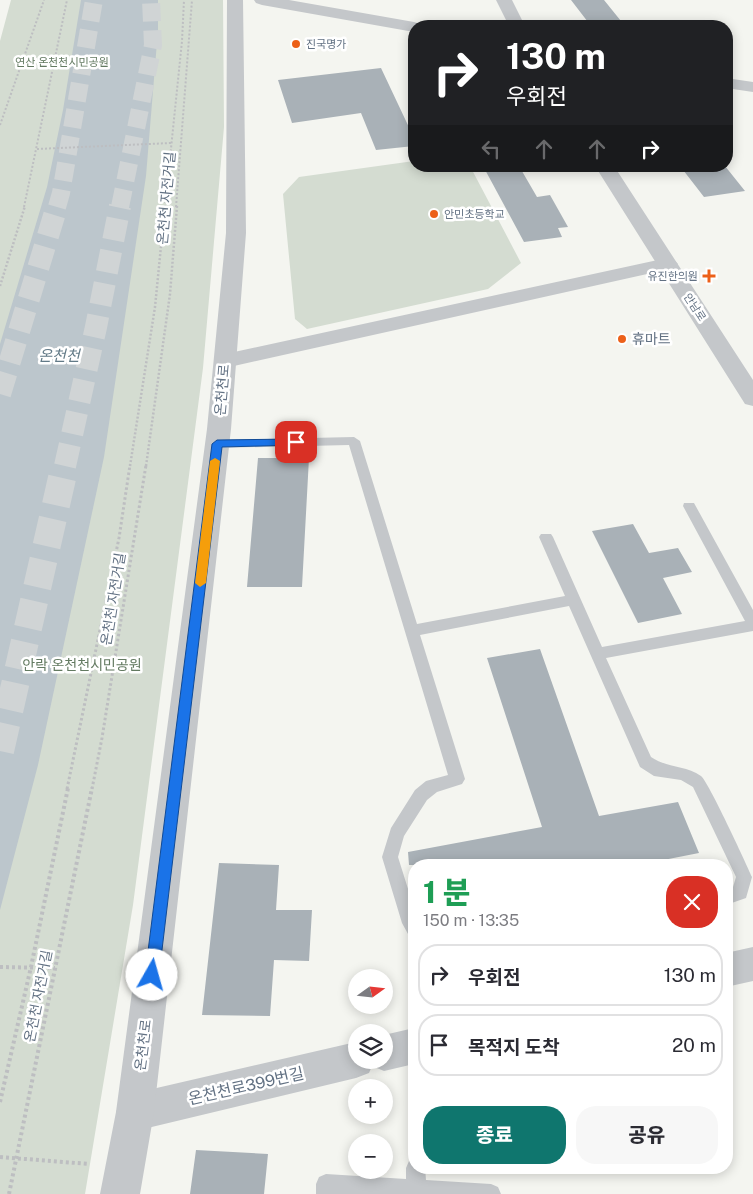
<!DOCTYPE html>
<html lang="ko">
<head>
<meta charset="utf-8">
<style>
	body { margin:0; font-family:"Public Sans","Noto Sans KR",sans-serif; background:#f7f7f7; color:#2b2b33; height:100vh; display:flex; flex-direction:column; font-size:19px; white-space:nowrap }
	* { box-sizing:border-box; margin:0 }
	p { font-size:16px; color:#7c7c81 }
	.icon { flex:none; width:28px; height:28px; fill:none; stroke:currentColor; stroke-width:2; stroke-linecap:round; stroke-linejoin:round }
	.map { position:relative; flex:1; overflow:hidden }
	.details { position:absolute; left:408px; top:859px; width:325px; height:315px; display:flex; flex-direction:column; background:#fff; border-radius:20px; box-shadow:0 2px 12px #0003 }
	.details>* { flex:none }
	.hud { position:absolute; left:408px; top:20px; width:325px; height:152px; border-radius:20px; box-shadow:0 2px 12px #0003; background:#202124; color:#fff; overflow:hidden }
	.needle { width:32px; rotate:75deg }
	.tools { position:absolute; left:348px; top:969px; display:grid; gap:10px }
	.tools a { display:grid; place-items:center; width:45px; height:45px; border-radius:50%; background:#fff; box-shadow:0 2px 12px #0003; font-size:25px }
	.pin { position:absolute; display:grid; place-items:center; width:42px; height:42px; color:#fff; margin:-21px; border-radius:10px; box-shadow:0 2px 8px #0006 }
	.me { position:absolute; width:55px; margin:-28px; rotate:7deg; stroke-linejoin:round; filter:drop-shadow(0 0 4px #0008) }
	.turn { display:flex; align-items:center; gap:18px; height:105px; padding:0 15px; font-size:22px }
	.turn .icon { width:65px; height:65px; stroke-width:2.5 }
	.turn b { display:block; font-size:35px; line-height:42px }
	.lanes { display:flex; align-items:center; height:48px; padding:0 15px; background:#0003; justify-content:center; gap:25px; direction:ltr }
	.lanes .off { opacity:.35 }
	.round { display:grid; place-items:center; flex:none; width:52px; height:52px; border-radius:20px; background:#f7f7f7 }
	.overview { display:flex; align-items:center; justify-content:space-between; height:85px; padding:0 15px }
	h1 { font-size:30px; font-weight:800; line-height:38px; color:#1e9e55 }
	.primary-button { display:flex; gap:10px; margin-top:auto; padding:10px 15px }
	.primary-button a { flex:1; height:58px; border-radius:20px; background:#0f766e; color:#fff; font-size:20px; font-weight:800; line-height:58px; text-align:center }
	.primary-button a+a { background:#f7f7f7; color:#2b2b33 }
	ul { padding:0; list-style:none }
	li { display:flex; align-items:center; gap:15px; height:62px; margin:0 10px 8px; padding:0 5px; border:2px solid #e1e1e2; border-radius:20px }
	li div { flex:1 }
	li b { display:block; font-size:19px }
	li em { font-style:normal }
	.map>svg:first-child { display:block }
	.green { fill:#d4dcd1 }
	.water { fill:#bcc6cc }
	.building { fill:#a9b1b7 }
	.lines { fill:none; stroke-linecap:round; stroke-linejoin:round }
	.trunk-tunnel-far2 { stroke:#d0d4d5; stroke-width:18; stroke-dasharray:18 9; stroke-linecap:butt }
	.trunk-tunnel-far1 { stroke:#d0d4d5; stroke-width:22; stroke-dasharray:22 11; stroke-linecap:butt }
	.trunk-tunnel { stroke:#d0d4d5; stroke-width:28; stroke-dasharray:28 14; stroke-linecap:butt }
	.path-far3 { stroke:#bdbec1; stroke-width:2; stroke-dasharray:2 2; stroke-linecap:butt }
	.path-far2 { stroke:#bdbec1; stroke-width:2.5; stroke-dasharray:2 2; stroke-linecap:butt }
	.path-far1 { stroke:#bdbec1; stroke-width:3; stroke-dasharray:2.5 2.5; stroke-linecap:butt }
	.path { stroke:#bdbec1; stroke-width:4; stroke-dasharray:3 3; stroke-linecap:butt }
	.service { fill:#c4c7ca; fill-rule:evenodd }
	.minor { fill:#c4c7ca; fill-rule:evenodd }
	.tertiary { fill:#c4c7ca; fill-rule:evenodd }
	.path-bridge { stroke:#bdbec1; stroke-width:2; stroke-dasharray:2 2; stroke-linecap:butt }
	.route { fill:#1a73e8; stroke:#114b97 }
	.slow { fill:#f59e0b }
	.poi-dot { fill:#ec6019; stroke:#fff; stroke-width:2 }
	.labels { text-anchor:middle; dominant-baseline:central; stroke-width:5; stroke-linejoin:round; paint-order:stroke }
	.far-poi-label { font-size:11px; fill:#627183; stroke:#fff; text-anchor:start }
	.far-park-label { font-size:11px; fill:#637a61; stroke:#fff }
	.far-street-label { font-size:11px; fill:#627183; stroke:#fff }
	.street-label { font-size:14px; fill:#627183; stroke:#fff }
	.poi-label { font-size:14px; fill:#627183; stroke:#fff; text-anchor:start }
	.park-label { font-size:14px; fill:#637a61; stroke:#fff }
	.water-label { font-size:15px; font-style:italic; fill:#627a87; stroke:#fff }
	.near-street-label { font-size:16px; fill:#627183; stroke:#fff }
</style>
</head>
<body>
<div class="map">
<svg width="753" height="1194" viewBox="0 0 753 1194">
	<rect width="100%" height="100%" fill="#f4f5f0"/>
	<path class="green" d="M11 0H223L224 127 203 368 133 905 85 1194H0V41Z
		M414 161V166H464L471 168 521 263 488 289 307 329 295 319 283 194 299 177Z"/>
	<path class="water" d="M81 0H158V30L146 176 104 457 38 765 0 910V344L47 187 63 110Z"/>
	<path class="building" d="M571 0H604L625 26H591Z
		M381 68 414 138V146L376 150 361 113 292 123 278 80Z
		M483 166H519L537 197 550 195 568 227 558 228 562 237 524 242Z
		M680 166H725L745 191 704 197Z
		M258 458H309L302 587H247Z
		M633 524 649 553 678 548 692 572 663 578 682 614 638 623 592 531Z
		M540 649 599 816 678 802 699 853 638 865H409L408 852 542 827 487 658Z
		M219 863 279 865 276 910H312L309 961 274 960 270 1016 202 1015Z
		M196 1150 268 1154 264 1194H190Z"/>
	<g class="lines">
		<path class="trunk-tunnel-far2" d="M57 207 61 193 94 0
			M120 207 153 45 151 0"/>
		<path class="trunk-tunnel-far1" d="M0 394 57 206
			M65 466 96 327 120 206"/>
		<path class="trunk-tunnel" d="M0 751 65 465"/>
		<path class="path-far3" d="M0 125 44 0
			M24 207 67 0
			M165 207 182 41 184 0
			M176 207 192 0"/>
		<path class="path-far2" d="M0 286 25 206
			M130 466 155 307 165 206
			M146 466 170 294 177 206"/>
		<path class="path-far1" d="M67 789 119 538 130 465
			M92 789 102 738 146 465"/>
		<path class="path" d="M0 967 55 968
			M0 1102 31 967 68 788
			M0 1157 89 1164
			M9 1194 92 788"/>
		<path class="service" d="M354 437 360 441 417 624 565 596 539 537 541 534H551L553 537 602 647 745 621 683 506 684 503H694L753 610V631L606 658 651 757C667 768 685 765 701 776 708 781 746 863 752 877L746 898 726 905V889L733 887 736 877 693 787 681 780 654 776 640 767 569 606 420 635 465 779 462 784 437 792 427 800 404 836 398 857 414 908V936L408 934 402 923 382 857 391 828 415 790 426 781 448 775 349 445 217 448 211 444 217 440Z
			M414 1159V1168H425L426 1180 491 1184 498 1187 501 1194H316V1184L319 1177 326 1174 406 1179V1168L409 1161Z"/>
		<path class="minor" d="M254 0H289L414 22 420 24 422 26H414V32L262 5 256 3Z
			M726 78 753 82V92L726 88Z
			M667 258 674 260 678 264 674 268 225 368 217 366 214 361 217 356 225 354Z
			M753 947V981L726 987V953Z
			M414 1028V1064L384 1071 372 1066 369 1073 356 1078 135 1131 122 1125 116 1112 122 1099 135 1093 356 1042V1060H384V1035Z"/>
		<path class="tertiary" d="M227 0H243L246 233 231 429 154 1112 140 1194H100L116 1112 207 429 226 233Z
			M496 0H512L525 26H509Z
			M595 166H614L753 380V406L745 404Z"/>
		<path class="path-bridge" d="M37 149 171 143"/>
	</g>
	<path class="route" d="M296 439 299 440V445L222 447 159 975 157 980 152 982 147 980 145 975 212 444 217 440Z"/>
	<path class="slow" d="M215 458 220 461 206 583 200 587 195 583 210 461Z"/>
	<g class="poi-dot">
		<circle cx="296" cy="44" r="5"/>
		<circle cx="434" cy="214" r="5"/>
		<path d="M706.5 268.5h5v5h5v5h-5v5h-5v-5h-5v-5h5z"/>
		<circle cx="622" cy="339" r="5"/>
	</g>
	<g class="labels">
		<g class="far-poi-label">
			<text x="306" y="44">진국명가</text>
			<text x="444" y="214">안민초등학교</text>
			<text x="698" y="276" text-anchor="end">유진한의원</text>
		</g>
		<g class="far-park-label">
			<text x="62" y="62">연산 온천천시민공원</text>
		</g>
		<g class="far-street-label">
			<text transform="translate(695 307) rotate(57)">안남로</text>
		</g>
		<g class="street-label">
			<text transform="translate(166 198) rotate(-85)">온천천 자전거길</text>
			<text transform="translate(222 390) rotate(-85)">온천천로</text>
			<text transform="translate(113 599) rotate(-81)">온천천 자전거길</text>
			<text transform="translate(38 996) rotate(-79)">온천천 자전거길</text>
			<text transform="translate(143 1045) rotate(-83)">온천천로</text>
		</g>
		<g class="poi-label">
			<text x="632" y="339">휴마트</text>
		</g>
		<g class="park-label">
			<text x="82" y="665">안락 온천천시민공원</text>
		</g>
		<g class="water-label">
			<text x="59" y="355">온천천</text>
		</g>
		<g class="near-street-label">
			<text transform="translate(246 1086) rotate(-13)">온천천로399번길</text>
		</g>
	</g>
</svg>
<div class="tools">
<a><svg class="needle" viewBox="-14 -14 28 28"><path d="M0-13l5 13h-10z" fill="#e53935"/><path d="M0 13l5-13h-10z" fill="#7c7c81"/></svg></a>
<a><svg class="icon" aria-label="layers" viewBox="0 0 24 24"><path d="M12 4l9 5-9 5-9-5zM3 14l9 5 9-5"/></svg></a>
<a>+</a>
<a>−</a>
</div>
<div class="pin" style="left:296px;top:442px;background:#d93025"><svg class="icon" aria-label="arrive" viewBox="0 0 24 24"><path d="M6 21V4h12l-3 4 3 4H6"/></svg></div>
<svg class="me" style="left:152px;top:975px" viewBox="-20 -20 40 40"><circle r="19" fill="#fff"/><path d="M0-13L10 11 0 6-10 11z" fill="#1a73e8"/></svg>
<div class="hud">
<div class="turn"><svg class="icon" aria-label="right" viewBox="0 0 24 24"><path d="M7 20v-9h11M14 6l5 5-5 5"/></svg><div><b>130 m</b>우회전</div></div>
<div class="lanes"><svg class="icon off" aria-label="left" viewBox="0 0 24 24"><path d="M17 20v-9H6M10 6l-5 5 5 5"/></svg><svg class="icon off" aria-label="ahead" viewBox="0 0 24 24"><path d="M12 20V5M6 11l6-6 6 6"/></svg><svg class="icon off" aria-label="ahead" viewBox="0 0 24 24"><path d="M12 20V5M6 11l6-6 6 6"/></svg><svg class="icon" aria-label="right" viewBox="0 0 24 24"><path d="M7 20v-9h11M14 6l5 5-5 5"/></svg></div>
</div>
<section class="details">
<div class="overview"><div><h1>1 분</h1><p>150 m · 13:35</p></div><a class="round" style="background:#d93025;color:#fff"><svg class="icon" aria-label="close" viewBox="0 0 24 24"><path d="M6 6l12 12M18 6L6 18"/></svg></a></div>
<ul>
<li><svg class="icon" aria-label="right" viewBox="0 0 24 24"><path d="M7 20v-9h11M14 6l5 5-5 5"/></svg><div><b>우회전</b></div><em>130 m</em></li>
<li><svg class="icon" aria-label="arrive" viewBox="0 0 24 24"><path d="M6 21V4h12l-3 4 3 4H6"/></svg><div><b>목적지 도착</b></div><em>20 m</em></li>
</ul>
<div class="primary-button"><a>종료</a><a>공유</a></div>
</section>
</div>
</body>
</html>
